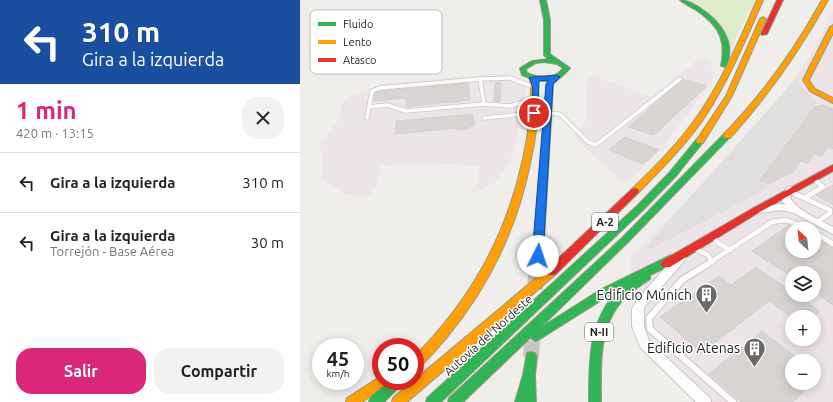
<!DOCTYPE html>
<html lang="es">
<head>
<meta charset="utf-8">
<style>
	body { margin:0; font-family:Ubuntu,sans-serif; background:#f2f2f2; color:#222; height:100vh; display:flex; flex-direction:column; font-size:15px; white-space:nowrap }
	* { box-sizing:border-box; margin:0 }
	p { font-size:13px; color:#767676 }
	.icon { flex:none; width:22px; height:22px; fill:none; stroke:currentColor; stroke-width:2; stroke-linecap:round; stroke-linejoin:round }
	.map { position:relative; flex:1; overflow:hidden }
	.side { display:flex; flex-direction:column; background:#fff; width:300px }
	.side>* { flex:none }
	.guide { background:#1a4fa0; color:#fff; overflow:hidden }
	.needle { width:26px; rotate:333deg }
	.buttons { position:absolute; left:485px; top:222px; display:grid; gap:8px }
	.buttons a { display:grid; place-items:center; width:36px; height:36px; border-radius:50%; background:#fff; box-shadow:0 2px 10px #0003; font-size:20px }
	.speed { position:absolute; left:12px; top:338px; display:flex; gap:8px; font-size:20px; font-weight:700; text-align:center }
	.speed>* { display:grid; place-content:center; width:52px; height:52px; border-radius:50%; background:#fff; box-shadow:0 2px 10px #0003; line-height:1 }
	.speed small { font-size:10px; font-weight:400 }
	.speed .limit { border:6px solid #d22; background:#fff; color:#111 }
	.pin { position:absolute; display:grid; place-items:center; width:34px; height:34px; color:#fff; margin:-17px; border:2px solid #fff; border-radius:50%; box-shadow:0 1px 4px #0007 }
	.me { position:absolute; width:44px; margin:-22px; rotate:4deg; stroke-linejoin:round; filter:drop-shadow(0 0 3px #0008) }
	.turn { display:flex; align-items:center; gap:14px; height:84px; padding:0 16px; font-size:18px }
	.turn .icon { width:52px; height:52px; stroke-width:2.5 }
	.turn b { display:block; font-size:28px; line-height:34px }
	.round { display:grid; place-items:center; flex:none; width:42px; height:42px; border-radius:16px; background:#f2f2f2 }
	.summary { display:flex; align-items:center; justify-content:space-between; height:68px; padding:0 16px }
	h1 { font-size:24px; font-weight:700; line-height:30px; color:#db2777 }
	.cta { display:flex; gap:8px; margin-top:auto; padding:8px 16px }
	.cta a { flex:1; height:46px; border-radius:16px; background:#db2777; color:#fff; font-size:16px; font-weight:700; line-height:46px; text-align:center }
	.cta a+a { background:#f2f2f2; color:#222 }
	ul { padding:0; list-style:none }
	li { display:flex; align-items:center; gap:12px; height:60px; padding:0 16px; border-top:1px solid #e0e0e0 }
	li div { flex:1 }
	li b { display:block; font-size:15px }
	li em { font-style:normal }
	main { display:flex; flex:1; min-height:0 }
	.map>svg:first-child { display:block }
	.industrial { fill:#ede4e9; fill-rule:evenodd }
	.grass { fill:#ddeccb }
	.parking { fill:#e0dfde }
	.building { fill:#d7d4d2; stroke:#d3d0cc }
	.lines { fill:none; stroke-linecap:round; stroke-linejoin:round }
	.secondary-tunnel-far1 { stroke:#c7c5c3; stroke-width:12; stroke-dasharray:12 6; stroke-linecap:butt }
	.secondary-tunnel { stroke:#c7c5c3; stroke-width:16; stroke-dasharray:16 8; stroke-linecap:butt }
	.lane-far2-casing { stroke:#c9c8c7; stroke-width:5 }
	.lane-far1-casing { stroke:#c9c8c7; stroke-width:6 }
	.lane-casing { stroke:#c9c8c7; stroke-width:8 }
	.street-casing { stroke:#c9c8c7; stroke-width:2 }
	.fast-casing { stroke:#999a82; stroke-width:2 }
	.slow-casing { stroke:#999a82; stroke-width:2 }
	.jam-casing { stroke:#999a82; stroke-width:2 }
	.lane-far2 { stroke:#fdfcfc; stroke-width:3.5 }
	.lane-far1 { stroke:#fdfcfc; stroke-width:4.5 }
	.lane { stroke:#fdfcfc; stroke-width:6 }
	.street { fill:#fdfcfc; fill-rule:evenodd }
	.fast { fill:#30b455; fill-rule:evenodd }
	.slow { fill:#ff9f0a; fill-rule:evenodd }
	.jam { fill:#e5322d; fill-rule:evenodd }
	.route { fill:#1a73e8; stroke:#114b97 }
	.labels { text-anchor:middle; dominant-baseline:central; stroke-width:3; stroke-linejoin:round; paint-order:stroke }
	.shield { fill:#fff; stroke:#646464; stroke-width:1 }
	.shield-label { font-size:11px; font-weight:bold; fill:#222 }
	.street-label { font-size:12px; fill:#222; stroke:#fff }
	.near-poi-label { font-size:14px; fill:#222; stroke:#fff; text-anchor:end }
	.key { fill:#fff; stroke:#bdbdbd; stroke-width:1 }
	.key-label { font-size:11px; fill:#222 }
</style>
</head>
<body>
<main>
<section class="side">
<div class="guide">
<div class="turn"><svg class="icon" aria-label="left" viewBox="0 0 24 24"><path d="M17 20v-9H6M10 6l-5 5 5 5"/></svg><div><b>310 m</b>Gira a la izquierda</div></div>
</div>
<div class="summary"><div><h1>1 min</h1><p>420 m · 13:15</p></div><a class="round"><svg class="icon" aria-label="close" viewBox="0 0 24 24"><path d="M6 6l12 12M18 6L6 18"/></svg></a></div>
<ul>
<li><svg class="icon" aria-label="left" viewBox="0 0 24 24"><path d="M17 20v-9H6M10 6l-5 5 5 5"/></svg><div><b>Gira a la izquierda</b></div><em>310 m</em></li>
<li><svg class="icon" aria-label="left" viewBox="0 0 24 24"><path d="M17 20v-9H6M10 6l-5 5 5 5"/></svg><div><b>Gira a la izquierda</b><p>Torrejón - Base Aérea</p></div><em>30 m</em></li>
</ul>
<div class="cta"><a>Salir</a><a>Compartir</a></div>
</section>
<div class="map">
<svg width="533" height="402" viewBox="0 0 533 402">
	<rect width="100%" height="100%" fill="#f0eeeb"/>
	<path class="industrial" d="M533 10V402H400L338 343 329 260 412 173 474 104 496 77 523 33ZM492 229H514V251H492ZM492 273H514V295H492ZM492 317H514V339H492ZM492 361H514V383H492Z
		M397 60 410 61 413 73 411 82 363 147 325 184 273 136 285 121V97L289 74 352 97Z
		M205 73 207 76H214L228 82 213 155 195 183 176 191 180 166 151 164 82 165 76 187 70 196 45 195 22 179 20 144 40 117 41 107 48 97 70 90 79 84Z"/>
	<path class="grass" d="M386 0H454L431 49 430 43Z"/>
	<path class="parking" d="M498 76V83L516 102 458 181 470 187 351 249 346 247Z"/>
	<path class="building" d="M383 79 407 86 354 135 328 127Z
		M195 82H201L200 102H194Z
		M168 83 170 100 106 107V98L74 101 75 93 80 91Z
		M524 105 533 109V149L528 147 522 156 514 154 508 163 500 161 494 171 469 184 459 181 514 107Z
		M173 114 174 126 168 127V129L157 130V128L95 134 96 121Z
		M325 137 359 150 343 164 309 150Z
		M533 185V205L516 195Z
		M489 225 492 227V251H514V236L533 248V305L519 296 522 294 514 289V273H492V277L452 251Z
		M456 267 492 292V295H497L520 311 514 317H490L469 301 402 353 360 317 419 276 431 285Z
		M462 331 501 361H492V383H513L493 402H441L409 374Z"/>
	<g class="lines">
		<path class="secondary-tunnel-far1" d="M237 265 238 256"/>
		<path class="secondary-tunnel" d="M235 289 237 264
			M231 357 233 328"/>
		<defs>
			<path id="lane-far2" d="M234 87 210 78 180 79 184 104 210 106 235 99
				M69 107 87 105 106 111 184 104
				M247 113 260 114 288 142 296 145 380 79
				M67 118 72 91 79 88 180 79
				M184 118 234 113"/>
			<path id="lane-far1" d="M491 192 530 210V213L517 222
				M506 197 523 187 514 179
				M514 232 533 244
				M413 236 418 243 430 250
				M395 249 408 255 412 262
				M406 265 472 222 486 220 508 229"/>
			<path id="lane" d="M408 264 382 280 349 318 350 329 433 402"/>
			<path id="street" d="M490 186 494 189 490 197C494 209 522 221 533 227V234L494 213 481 210 460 213 457 212 455 210 457 208 460 207 481 204 486 205 482 201V197L487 187Z
				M381 253 385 254 386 257 385 260 345 306 344 309V326L349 341 410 398 411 402H396L340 347 332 326V309L337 300 377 254Z"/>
			<path id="fast" d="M240 0H246L250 20V54L270 68C265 75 259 78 253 84L243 256 242 259H234L233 256 247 84 249 81C239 82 231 79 222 75L220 68 232 61 248 59 244 55V20ZM244 62 257 64 263 68C255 80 239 78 227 73L226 69 236 63Z
				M380 0C388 0 393 4 400 8 420 21 437 42 426 67L421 66C426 41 420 27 399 12 393 8 386 5 380 0Z
				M424 134H430L431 136 328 242 240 328 300 290 371 255H379L380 258 379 261 350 275V279C340 286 329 292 321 302 298 329 301 368 301 402H289C289 363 288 319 319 290L308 296 240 339 236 341 232 339 231 337 163 402H148L149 398 322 238Z
				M397 139H400L404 141 376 176 343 210 141 402H126L127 398 337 206 370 172Z
				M231 352 235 353 237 357 235 375 236 402H215L223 375 227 353Z
				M88 381H103L101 385 84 402H69L70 398Z"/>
			<path id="slow" d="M457 0H463C446 39 429 79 406 115 387 144 362 168 338 193H332L331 191 332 189C356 166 380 142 399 114 423 79 440 39 457 0Z
				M522 0H528C500 50 468 96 430 138H424L423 136 424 134C463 94 495 49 522 0Z
				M463 17 466 19 432 96 403 143H397L396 141 426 96 460 19Z
				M533 25V33L509 80 515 89 533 98V103L510 91 503 80 530 27Z
				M233 76 236 78C240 106 237 132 231 159 218 226 190 285 147 337 139 346 125 365 115 369V356C171 299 206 237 223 159 229 132 233 106 230 78Z
				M251 268 255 269 256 272 255 275 107 402H92L93 398 247 269Z
				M81 376V381H87L85 385 62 402H46L47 398Z"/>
			<path id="jam" d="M477 0H483L467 34 462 35 461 34Z
				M533 165V171L456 214 370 267H362L361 264 362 261 450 210Z
				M335 188 338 189 339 191 338 193 255 275H247L246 272 247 269 332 189Z"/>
		</defs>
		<use href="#lane-far2" class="lane-far2-casing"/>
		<use href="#lane-far1" class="lane-far1-casing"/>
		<use href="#lane" class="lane-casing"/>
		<use href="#street" class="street-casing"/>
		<use href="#fast" class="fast-casing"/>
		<use href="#slow" class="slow-casing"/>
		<use href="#jam" class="jam-casing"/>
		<use href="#lane-far2" class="lane-far2"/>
		<use href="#lane-far1" class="lane-far1"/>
		<use href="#lane" class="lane"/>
		<use href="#street" class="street"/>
		<use href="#fast" class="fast"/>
		<use href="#slow" class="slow"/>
		<use href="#jam" class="jam"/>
	</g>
	<path class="route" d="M256 75 260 77 253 84 243 256 238 260 232 256 246 84 249 80 239 81 238 113 234 116 230 113C231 103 236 87 229 78 233 76 250 76 256 75Z"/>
	<defs>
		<symbol id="building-pin" viewBox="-11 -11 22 30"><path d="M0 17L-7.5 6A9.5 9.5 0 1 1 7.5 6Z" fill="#6a6968" stroke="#fff"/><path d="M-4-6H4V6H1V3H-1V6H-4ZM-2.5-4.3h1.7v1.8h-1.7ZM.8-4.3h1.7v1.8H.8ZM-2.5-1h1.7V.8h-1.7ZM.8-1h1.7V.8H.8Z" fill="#fff"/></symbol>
	</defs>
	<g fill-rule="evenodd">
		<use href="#building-pin" x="394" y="282" width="25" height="34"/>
		<use href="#building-pin" x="442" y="336" width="25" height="34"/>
	</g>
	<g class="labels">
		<g class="shield">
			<rect x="292" y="213" width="26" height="18" rx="3"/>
			<rect x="285" y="323" width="28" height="18" rx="3"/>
		</g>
		<g class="shield-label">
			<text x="305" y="222">A-2</text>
			<text x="299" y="332">N-II</text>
		</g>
		<g class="street-label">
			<text transform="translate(188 335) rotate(-42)">Autovía del Nordeste</text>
		</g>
		<g class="near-poi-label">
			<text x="392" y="295">Edificio Múnich</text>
			<text x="440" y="348">Edificio Atenas</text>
		</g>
	</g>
	<rect x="10" y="10" width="132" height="64" rx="6" class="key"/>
	<rect x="18" y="22" width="18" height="4" fill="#30b455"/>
	<rect x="18" y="40" width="18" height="4" fill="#ff9f0a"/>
	<rect x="18" y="58" width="18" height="4" fill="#e5322d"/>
	<g class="key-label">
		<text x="43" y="28">Fluido</text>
		<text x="43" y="46">Lento</text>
		<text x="43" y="64">Atasco</text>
	</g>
</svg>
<div class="buttons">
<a><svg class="needle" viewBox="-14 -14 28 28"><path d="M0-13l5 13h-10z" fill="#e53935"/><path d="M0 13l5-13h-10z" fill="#767676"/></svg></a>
<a><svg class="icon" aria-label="layers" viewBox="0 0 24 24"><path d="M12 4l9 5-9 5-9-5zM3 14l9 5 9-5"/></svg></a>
<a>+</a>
<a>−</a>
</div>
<div class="speed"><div>45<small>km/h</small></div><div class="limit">50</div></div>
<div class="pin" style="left:234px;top:113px;background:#d93025"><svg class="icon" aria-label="arrive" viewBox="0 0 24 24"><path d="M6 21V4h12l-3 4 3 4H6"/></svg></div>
<svg class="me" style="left:238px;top:256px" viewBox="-20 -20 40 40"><circle r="19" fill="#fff"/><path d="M0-13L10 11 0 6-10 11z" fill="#1a73e8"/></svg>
</div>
</main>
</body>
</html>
